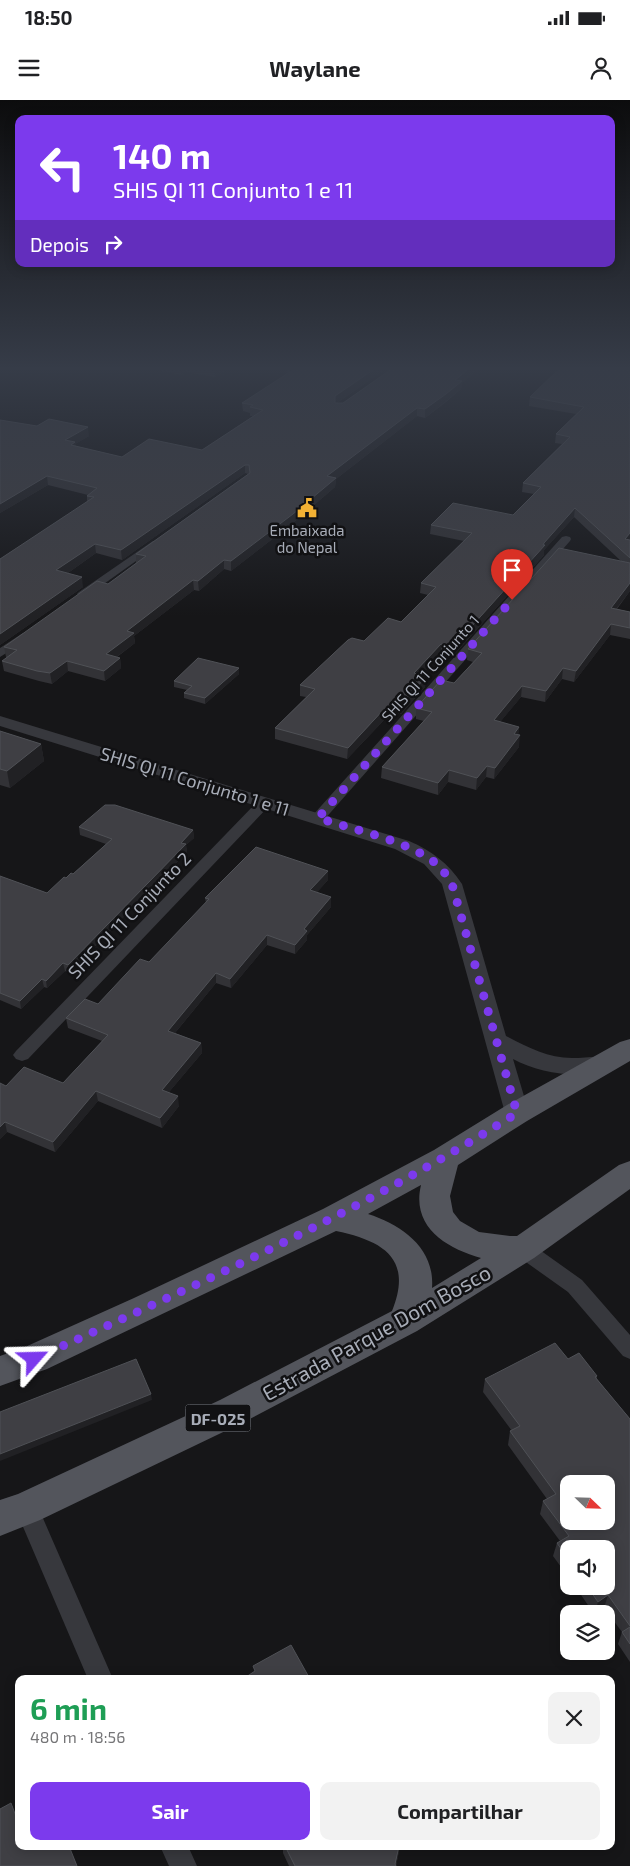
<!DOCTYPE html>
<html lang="pt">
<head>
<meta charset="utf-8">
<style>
	body { margin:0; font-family:"Exo 2",sans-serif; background:#f2f2f2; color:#202124; height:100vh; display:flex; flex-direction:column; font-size:19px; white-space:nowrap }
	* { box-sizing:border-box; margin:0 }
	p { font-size:16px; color:#757577 }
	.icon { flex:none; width:28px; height:28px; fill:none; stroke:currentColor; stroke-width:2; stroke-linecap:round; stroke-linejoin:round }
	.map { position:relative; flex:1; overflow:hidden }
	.side { position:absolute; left:15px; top:1575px; width:600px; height:175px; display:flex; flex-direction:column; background:#fff; border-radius:10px; box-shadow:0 2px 12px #0003 }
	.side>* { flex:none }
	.hud { position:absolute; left:15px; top:15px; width:600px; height:152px; border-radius:10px; box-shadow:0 2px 12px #0003; background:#7c3aed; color:#fff; overflow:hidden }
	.needle { width:32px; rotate:113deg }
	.buttons { position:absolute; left:560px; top:1375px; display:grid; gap:10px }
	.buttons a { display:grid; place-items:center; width:55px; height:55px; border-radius:10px; background:#fff; box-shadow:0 2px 12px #0003; font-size:25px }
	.pin { position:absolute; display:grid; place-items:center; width:42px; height:42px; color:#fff; margin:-51px -21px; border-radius:50% 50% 50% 0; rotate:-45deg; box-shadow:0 0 5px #0007 }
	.pin .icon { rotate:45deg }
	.me { position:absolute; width:55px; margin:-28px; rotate:65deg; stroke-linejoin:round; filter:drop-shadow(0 0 4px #0008) }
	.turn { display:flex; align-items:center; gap:18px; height:105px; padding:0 15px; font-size:22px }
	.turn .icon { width:65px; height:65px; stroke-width:2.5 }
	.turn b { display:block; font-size:35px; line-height:42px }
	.then { display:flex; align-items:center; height:48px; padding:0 15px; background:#0003; gap:10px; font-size:19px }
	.round { display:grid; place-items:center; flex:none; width:52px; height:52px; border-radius:10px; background:#f2f2f2 }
	.summary { display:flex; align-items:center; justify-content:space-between; height:85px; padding:0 15px }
	h1 { font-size:30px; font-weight:700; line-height:38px; color:#1e9e55 }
	.cta { display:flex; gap:10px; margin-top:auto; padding:10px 15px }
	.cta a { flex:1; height:58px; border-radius:10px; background:#7c3aed; color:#fff; font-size:20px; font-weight:700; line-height:58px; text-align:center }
	.cta a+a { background:#f2f2f2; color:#202124 }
	.status { display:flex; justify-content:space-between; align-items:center; height:35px; padding:0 25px; background:#fff; direction:ltr }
	.status svg { height:14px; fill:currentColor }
	header { display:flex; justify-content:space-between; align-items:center; height:65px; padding:0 15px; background:#fff; font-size:22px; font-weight:700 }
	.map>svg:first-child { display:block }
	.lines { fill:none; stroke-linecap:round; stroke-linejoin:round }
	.minor { fill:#37383d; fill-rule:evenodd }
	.tertiary { fill:#37383d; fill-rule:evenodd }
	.primary { fill:#53555c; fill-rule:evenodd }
	.wall { fill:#323236 }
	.shaded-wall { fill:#212124 }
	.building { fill:#3f3f44; stroke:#4f5156; fill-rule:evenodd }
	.route { stroke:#7c3aed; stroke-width:9; stroke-dasharray:0 16.2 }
	.labels { text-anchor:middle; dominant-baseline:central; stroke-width:5; stroke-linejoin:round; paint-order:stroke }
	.far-poi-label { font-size:15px; fill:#a8adb8; stroke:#111113 }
	.far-street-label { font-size:15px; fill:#a8adb8; stroke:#111113 }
	.shield { fill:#111113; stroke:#7b7e86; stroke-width:1 }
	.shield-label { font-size:16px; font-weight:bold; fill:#a8adb8 }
	.street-label { font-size:18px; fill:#a8adb8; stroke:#111113 }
	.near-street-label { font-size:21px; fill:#a8adb8; stroke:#111113 }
</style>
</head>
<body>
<div class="status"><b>18:50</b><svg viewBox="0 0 49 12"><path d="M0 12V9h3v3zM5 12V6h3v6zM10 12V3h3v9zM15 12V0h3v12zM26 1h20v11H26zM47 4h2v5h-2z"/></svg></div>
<header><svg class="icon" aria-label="menu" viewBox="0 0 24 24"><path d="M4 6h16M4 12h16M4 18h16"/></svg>Waylane<svg class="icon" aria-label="person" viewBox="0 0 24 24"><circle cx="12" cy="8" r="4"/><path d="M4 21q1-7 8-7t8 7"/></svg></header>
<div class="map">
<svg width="630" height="1766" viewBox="0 0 630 1766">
	<rect width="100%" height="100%" fill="#161618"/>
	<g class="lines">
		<path class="minor" d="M566 436 570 437 571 439 570 441 323 721H313L311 718 313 715 562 437Z
			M153 441 158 444 157 446 87 496H79L77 494 79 492Z
			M23 533 27 534 29 537 27 540 0 557V548Z
			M264 699 269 700 271 703 269 706 28 959 22 961 16 959 13 955 16 951 259 700Z
			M523 1141 530 1143 582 1180 630 1235V1259L623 1256 568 1192 516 1155 513 1149 516 1143Z
			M27 1397 35 1400 113 1579H88L15 1408 19 1400Z
			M160 1746H188L197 1766H169Z"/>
		<path class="tertiary" d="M0 616 409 741C432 751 448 763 462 784L506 936C527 947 548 958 572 958 585 958 598 955 611 958L614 964 611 970C581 979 540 974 513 959L529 1013 525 1019 517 1022 509 1019 505 1013 442 784 424 764 395 749 0 626Z"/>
		<path class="primary" d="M630 939V961L527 1021 458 1065 450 1096 453 1112 460 1121 479 1132 510 1136H517L619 1065 630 1061V1089L534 1158 417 1231 244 1322 40 1420 0 1436V1400L18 1394 220 1300 392 1211C413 1159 384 1141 336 1131L47 1269 0 1286V1256L25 1247 134 1198 323 1109 434 1050 507 1005 620 942ZM421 1085C411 1127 446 1148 481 1158L432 1188C435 1148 402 1125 368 1114Z"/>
	</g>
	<path class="wall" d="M149 268H229L215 277 186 272 181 275Z
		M286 268H387L337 303H343L393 268H481L462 283 461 289 446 302 425 318 417 316 336 379 335 387 293 423 231 471 224 469 199 491 194 490 134 536 135 543 117 557 120 558 121 568 105 581 68 571 52 584 39 581 4 571 2 561 7 557H6L4 547 108 484 136 463V454L248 374 245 373 122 460 96 453 68 473 83 487 0 545V459L87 402V396L88 395 48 385 0 413V320L89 336 75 344 76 346 122 357 202 350 253 316H250V313L243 311 242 303 287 274Z
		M630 270V491L617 509 630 512V539L610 535 574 582 562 579 545 602 521 597 500 622 519 627 518 635 519 647 494 679 486 677 476 690 448 682 438 695 381 678 382 667 424 621 416 619V608L454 583 473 562 467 560 468 549 621 461 574 417 544 450V455L452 557 441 554 421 575 426 577 425 587 401 614 394 613 389 618H386L347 659 275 639V628L306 597 300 596V585L364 541 401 522 428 495 420 493 421 483 464 441 430 434 431 425 513 415 534 394 522 392 523 383 562 344 555 343 556 334 576 314 529 306 530 297 609 271Z
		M239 568V574L205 604 184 598V593L187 590 174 587V581Z
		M0 631 41 644 44 661 10 688 0 685Z
		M79 727 193 730 194 738 186 745 187 752 69 873 65 871 47 888 44 887 21 909 0 900V776L47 793 66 778 73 774 106 744 80 735Z
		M328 780 317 792 331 797V807L307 835V840L295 854 267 845 231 888 216 883 175 933 201 943 202 953 169 992 179 1006 162 1028 98 1001 55 1052 7 1032 0 1039 6 986 63 983 102 941 68 928 66 918 98 904 149 862 206 803 205 798Z
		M597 1276V1279L630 1319V1562L618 1544 622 1532 604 1508 594 1514 575 1486H606L569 1449V1478L553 1456 557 1443 560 1441 540 1414 543 1401 547 1399 508 1345 510 1331H512L483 1292 485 1279Z
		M283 1746H400L396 1766H289L283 1753Z"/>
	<path class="shaded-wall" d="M181 268H185L186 272 181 275Z
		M215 268H229L215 277 214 269Z
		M376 268H387L335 304V296Z
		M470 268H481L462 283 461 289 425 318V309L455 280Z
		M417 308V316L336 379 335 387 293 423 231 471V461L327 376Z
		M88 327 89 336 75 344 76 351 65 340Z
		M245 365V373L122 460 121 450Z
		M47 376 48 385 0 413V404Z
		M575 408 574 417 544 450V455L452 557 453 547 544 443Z
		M630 433V441L625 439Z
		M95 444 96 453 58 480 56 470Z
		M224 460V469L199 491 198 481Z
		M82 477 83 487 0 545V534Z
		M193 480 194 490 134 536 135 543 107 564 106 554 127 531Z
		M630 483V491L609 518 611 508Z
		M611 524 610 535 574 582 576 571Z
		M441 544V554L413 584 414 573Z
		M120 558 121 568 105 581 104 571Z
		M67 561 68 571 52 584 50 573Z
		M239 568V574L205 604V598Z
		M563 568 562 579 545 602 546 591Z
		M426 577 425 587 401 614V604Z
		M522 586 521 597 492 632 494 620Z
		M394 602V613L389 618V608Z
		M386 607V618L347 659 348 648Z
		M519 627 518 638 520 635 519 647 494 679 495 668 514 634Z
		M41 644 44 661 10 688 7 671Z
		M487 666 486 677 476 690 477 678Z
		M449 670 448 682 438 695V683Z
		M193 730 194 738 186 745 187 752 69 873 68 865Z
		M328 771V780L310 800V790Z
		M331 797V807L307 835V840L295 854V845L304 829Z
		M267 835V845L231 888 230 879Z
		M63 863 65 871 47 888 46 881Z
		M216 873V883L169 940 168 931Z
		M42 879 44 887 21 909 20 901Z
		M201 943 202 953 163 999 162 990Z
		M96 991 98 1001 55 1052 53 1042Z
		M178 996 179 1006 162 1028 160 1018Z
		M5 1022 7 1032 0 1039V1027Z
		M151 1294 152 1300 0 1361V1354Z
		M608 1495 604 1508 595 1514 598 1502Z
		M399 1746H400L396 1766H395Z"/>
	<path class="building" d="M296 268H376L335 296V303H343L393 268H470L455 280 462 281 446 294 425 309 417 308 327 376 336 378 293 414 231 461 224 460 198 481 193 480 127 531 134 533 106 554 120 558 104 571 67 561 50 573 37 571 2 561 17 550 4 547 97 481 108 484 146 456 136 454 250 373 249 365H245L121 450 95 444 56 470 82 477 0 534V459L94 397 87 396 97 388 47 376 0 404V320L37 326 49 319 88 327 65 340 75 342 71 345 122 357 149 339 202 350 263 310 250 307 253 305 242 303Z
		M560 268H591L609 271 612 268 630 270V433L625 439 630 440V458L575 408 544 443 543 445H545L453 547 441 544 414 573 426 577 401 604 394 602 389 608 386 607 348 648 275 628 315 589 300 585 348 540 352 538 364 541 388 518 401 522 436 487 421 483 472 433 431 425 453 403 513 415 541 387 523 383 570 337 556 334 584 307 530 297Z
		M559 448 630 463V483L611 508 630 512V528L611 524 576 571 563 568 546 591 522 586 494 620 519 627 514 634 520 635 495 668 487 666 477 678 449 670 438 683 382 667 432 612 416 608 441 580 454 583 482 553 468 549Z
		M198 558 239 568 205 598 184 593 192 586 174 581Z
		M0 631 41 644 7 671 0 669Z
		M105 705H115L193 730 181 743 186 744 68 865 63 863 46 881 42 879 20 901 0 893V776L47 793 64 777 66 778 71 773 73 774 112 739 79 727Z
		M256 747 328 771 310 790 331 797 304 829 307 831 295 845 267 835 230 879 216 873 168 931 201 943 162 990 178 996 160 1018 96 991 53 1042 5 1022 0 1027V983L6 986 24 967 63 983 108 935 66 918 85 899 98 904 140 859 149 862 209 799 205 798Z
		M555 1243 568 1259 579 1253 597 1276 595 1277 630 1319V1526L608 1495 598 1502 587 1486H606V1449H569V1460L557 1443 569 1436 543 1401 556 1394 510 1331 520 1326 485 1279ZM569 1384H606V1421H569Z
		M136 1259 151 1294 0 1354V1312Z
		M630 1527V1544L622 1532Z
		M291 1545 310 1579H243L255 1571 253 1566Z
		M11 1703 17 1719 19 1718V1746H69L77 1766H0V1709Z
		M285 1746H399L395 1764 396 1766H295Z"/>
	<linearGradient id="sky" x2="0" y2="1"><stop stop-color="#0c0c0d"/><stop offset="0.52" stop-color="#363c48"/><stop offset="1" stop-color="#363c48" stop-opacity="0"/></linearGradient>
	<rect width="630" height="516" fill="url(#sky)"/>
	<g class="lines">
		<path class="route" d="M34 1259C199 1184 364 1110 517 1013L452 784C448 778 444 771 439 766 411 741 354 730 318 718L512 500"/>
	</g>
	<defs>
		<symbol id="civic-bare" viewBox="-9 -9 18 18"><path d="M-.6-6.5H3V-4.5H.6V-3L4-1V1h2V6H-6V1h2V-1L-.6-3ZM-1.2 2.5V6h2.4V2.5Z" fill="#f2b134" stroke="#111113" stroke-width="2.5" paint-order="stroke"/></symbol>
	</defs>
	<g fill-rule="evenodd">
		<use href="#civic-bare" x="293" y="394" width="28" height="28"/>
	</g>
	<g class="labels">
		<g class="far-poi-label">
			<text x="307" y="430">Embaixada<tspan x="307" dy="17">do Nepal</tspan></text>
		</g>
		<g class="far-street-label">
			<text transform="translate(430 568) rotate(-48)">SHIS QI 11 Conjunto 1</text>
		</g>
		<rect class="shield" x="185.5" y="1304.5" width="65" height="27" rx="4"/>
		<g class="shield-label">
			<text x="218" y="1318">DF-025</text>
		</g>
		<g class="street-label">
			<text transform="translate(195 681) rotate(17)">SHIS QI 11 Conjunto 1 e 11</text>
			<text transform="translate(129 815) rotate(-46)">SHIS QI 11 Conjunto 2</text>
		</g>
		<g class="near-street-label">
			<text transform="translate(376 1232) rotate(-29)">Estrada Parque Dom Bosco</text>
		</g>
	</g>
</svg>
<div class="buttons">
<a><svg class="needle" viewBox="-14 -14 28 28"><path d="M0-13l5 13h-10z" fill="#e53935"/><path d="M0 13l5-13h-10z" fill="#757577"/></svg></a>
<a><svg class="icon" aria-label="sound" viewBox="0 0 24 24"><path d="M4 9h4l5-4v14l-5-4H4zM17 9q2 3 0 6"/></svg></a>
<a><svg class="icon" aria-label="layers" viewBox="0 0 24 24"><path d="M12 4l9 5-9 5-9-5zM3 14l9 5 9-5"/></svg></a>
</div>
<div class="pin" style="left:512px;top:500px;background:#d93025"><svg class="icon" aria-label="arrive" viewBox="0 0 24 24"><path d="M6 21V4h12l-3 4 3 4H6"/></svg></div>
<svg class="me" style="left:34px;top:1259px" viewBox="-20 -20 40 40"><path d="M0-17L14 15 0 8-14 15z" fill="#7c3aed" stroke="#fff" stroke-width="4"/></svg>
<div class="hud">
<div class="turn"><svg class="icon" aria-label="left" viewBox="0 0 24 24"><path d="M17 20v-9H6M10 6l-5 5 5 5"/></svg><div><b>140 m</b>SHIS QI 11 Conjunto 1 e 11</div></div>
<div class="then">Depois<svg class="icon" aria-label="right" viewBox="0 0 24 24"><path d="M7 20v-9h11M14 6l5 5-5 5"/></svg></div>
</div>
<section class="side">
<div class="summary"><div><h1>6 min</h1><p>480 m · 18:56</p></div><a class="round"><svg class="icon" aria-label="close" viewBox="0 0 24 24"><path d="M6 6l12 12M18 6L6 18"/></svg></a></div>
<div class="cta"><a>Sair</a><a>Compartilhar</a></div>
</section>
</div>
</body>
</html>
